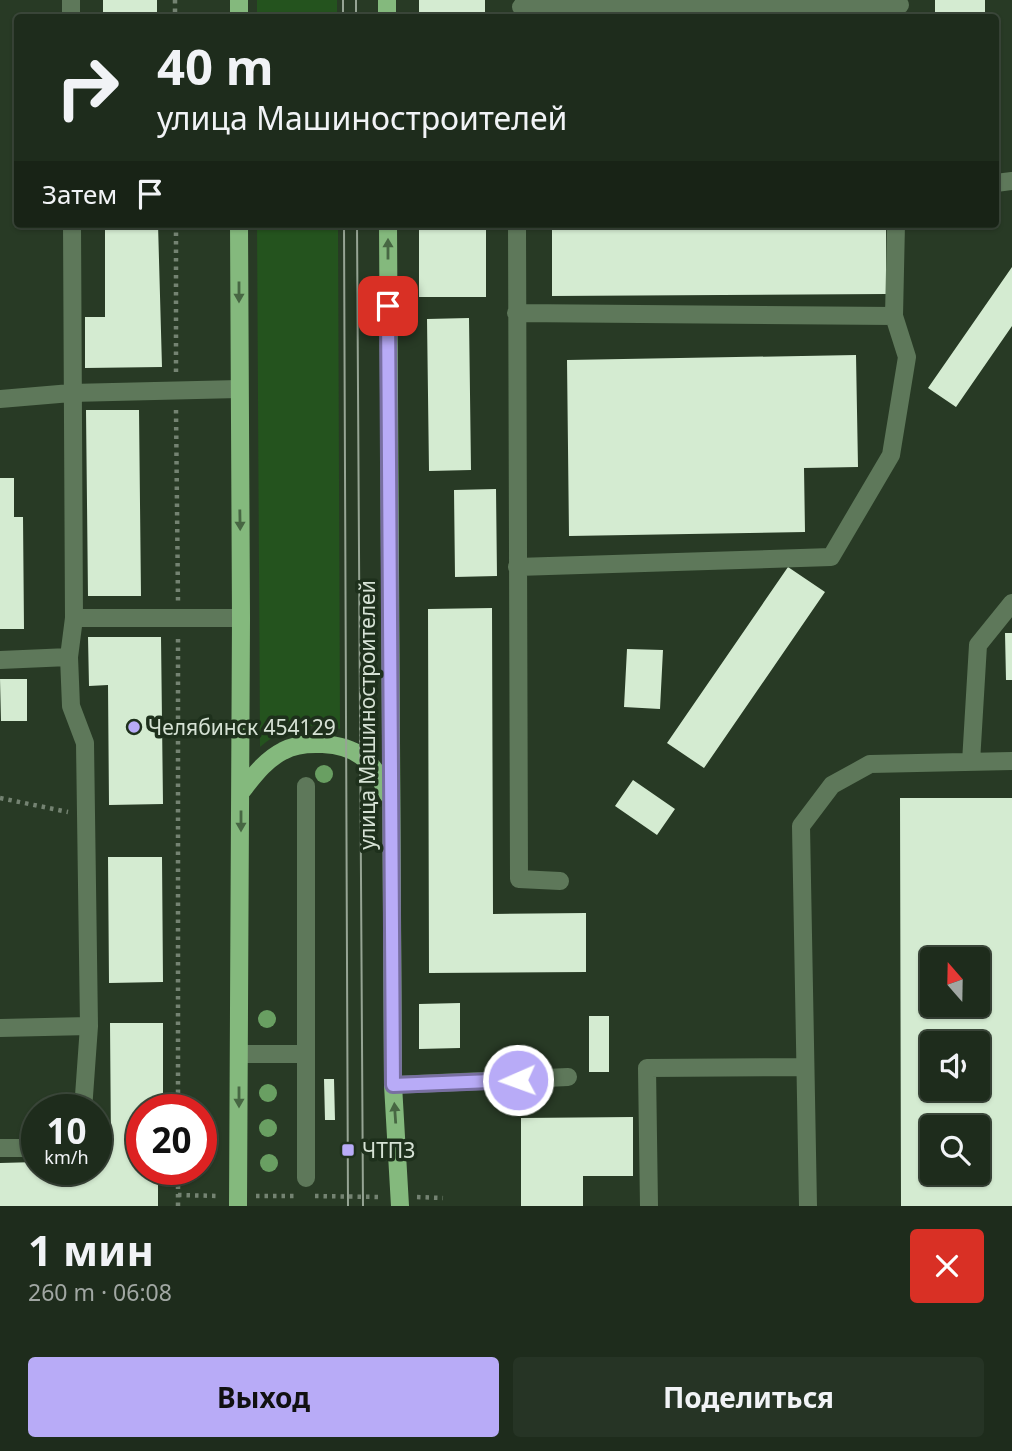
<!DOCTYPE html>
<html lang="ru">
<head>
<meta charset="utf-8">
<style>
	body { margin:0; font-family:"Noto Sans",sans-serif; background:#263425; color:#f1f3f6; height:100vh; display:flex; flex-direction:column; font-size:26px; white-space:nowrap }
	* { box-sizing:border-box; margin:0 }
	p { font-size:23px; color:#a1a7a3 }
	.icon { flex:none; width:38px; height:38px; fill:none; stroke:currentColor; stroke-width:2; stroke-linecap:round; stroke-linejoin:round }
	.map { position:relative; height:1206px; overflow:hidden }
	.sheet { display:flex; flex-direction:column; background:#1e2c1c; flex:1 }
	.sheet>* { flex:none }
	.hud { position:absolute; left:14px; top:14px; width:985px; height:214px; border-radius:7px; box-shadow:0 2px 5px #0004,0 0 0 2px #3c483b; background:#1e2c1c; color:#f1f3f6; overflow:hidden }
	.needle { width:46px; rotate:340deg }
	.buttons { position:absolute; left:920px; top:947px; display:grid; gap:14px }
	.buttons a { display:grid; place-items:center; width:70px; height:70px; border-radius:7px; background:#1e2c1c; box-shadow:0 2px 5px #0004,0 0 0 2px #3c483b; font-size:35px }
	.speed { position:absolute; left:21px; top:1094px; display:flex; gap:14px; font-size:35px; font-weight:700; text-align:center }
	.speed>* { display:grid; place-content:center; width:91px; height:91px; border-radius:50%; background:#1e2c1c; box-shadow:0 2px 5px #0004,0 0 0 2px #3c483b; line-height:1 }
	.speed small { font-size:18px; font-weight:400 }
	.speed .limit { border:10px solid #d22; background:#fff; color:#111 }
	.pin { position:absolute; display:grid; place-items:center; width:60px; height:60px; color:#fff; margin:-30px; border-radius:14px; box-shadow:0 4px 10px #0006 }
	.me { position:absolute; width:77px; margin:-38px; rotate:268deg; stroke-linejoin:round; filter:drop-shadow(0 0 5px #0008) }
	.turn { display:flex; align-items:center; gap:24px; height:147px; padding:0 28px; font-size:32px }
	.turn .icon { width:91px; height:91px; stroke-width:2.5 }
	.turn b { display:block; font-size:49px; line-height:60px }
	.then { display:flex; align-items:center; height:66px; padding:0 28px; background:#0003; gap:14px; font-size:26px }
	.round { display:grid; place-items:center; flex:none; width:74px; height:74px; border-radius:7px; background:#263425 }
	.headline { display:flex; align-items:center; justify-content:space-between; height:119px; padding:0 28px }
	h1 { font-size:42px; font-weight:700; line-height:52px }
	.action { display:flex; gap:14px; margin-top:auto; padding:14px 28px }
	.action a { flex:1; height:80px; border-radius:7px; background:#b8abf7; color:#111; font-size:28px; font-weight:700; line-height:80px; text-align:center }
	.action a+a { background:#263425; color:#f1f3f6 }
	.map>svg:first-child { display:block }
	.green { fill:#24531e }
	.building { fill:#d4ebd1; fill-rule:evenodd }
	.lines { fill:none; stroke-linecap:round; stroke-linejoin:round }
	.path { stroke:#748372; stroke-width:4.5; stroke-dasharray:3.5 5; stroke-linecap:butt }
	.minor { stroke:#5e785a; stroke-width:18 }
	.major { stroke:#84b97d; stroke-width:18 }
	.tram { stroke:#96a494; stroke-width:2 }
	.tree { fill:#699f62 }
	.oneway { fill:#476743 }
	.route-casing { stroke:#786fa1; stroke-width:18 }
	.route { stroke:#b8abf7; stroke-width:12 }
	.poi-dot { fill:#b8abf7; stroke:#1e301c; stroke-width:2.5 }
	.labels { text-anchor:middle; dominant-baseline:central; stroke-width:7; stroke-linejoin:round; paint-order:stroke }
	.street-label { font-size:21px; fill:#d6e2d5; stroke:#1e301c }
	.poi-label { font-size:21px; fill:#d6e2d5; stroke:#1e301c; text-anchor:start }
</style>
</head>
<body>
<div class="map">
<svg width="1012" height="1206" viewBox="0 0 1012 1206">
	<rect width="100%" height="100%" fill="#283a25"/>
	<path class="green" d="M257 0H337V17H257Z
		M257 224H338L340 729C308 723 285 725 260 747Z"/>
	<path class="building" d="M103 0H157V18H103Z
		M419 0H485V18H419Z
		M935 0H985V18H935Z
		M105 224H158L162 367 85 368V317H105Z
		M419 224H486V297H419Z
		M552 224H744V229L808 228V224H886V294L552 296Z
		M1012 267V326L956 407 928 388Z
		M469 318 471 470 429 471 427 319Z
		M856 355 858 467 804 468 805 532 569 536 567 360Z
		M86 410H139L141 596H88Z
		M0 478H14V517H23L24 629H0Z
		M496 489 497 576 455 577 454 490Z
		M788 567 825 592 704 768 667 743Z
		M492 608 493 914 586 913V972L429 973 428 609Z
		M1005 633H1012V680H1006Z
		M88 637H161L163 804 109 805 108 685 89 686Z
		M627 649 663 650 660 709 624 707Z
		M0 679H27V721H1Z
		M633 780 675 809 657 835 615 806Z
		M900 798H1012V1206H901ZM933 959H978V1004H933ZM933 1043H978V1088H933ZM933 1127H978V1172H933Z
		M108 857H162L163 982 109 983Z
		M460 1003V1048L419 1049V1004Z
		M589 1016H609V1072H589Z
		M110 1023H163V1110H142V1169H158V1206H0V1163L37 1162V1169H96V1159L111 1146Z
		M324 1079H334L335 1120H325Z
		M633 1117V1176H583V1206H521V1118Z"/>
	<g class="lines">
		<path class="path" d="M175 0V18
			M176 224V374
			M176 410 178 601
			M0 798 68 812
			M178 1110V638
			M178 1195 219 1196
			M256 1196H296
			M315 1196 380 1197
			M417 1197 443 1198
			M178 1206V1169"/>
		<path class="minor" d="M71 0V18
			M521 7 900 5
			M996 183 1012 181
			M517 224 519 879 560 881
			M516 313 894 316
			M0 399 71 393 239 389
			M517 567 831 557 891 455 907 357 894 316 896 224
			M74 618H241
			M0 660 69 657
			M971 762 978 645 1012 603
			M0 1028 89 1026 85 743 71 706 69 657 74 618 72 224
			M239 1054H306
			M393 1085 568 1077
			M83 1110 89 1026
			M0 1148H37
			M306 1178V786
			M649 1206 647 1068 805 1067
			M808 1206 801 826 832 785 870 764 1012 761"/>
		<path class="major" d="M239 0V18
			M387 0V18
			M388 224 393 1085 400 1206
			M241 792C253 777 265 760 283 751 303 740 343 742 361 756 375 766 382 782 389 796
			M238 1206 241 618 239 224"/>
		<path class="tram" d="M343 0V18
			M356 0V18
			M344 224 348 1206
			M357 224 363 1206"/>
	</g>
	<g class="tree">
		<circle cx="324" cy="774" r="9"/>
		<circle cx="267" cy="1019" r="9"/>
		<circle cx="268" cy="1093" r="9"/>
		<circle cx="268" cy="1128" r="9"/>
		<circle cx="269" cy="1163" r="9"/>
	</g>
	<defs><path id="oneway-solid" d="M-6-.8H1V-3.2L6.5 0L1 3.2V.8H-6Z" transform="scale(1.75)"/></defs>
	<g class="oneway">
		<use href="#oneway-solid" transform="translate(388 249) rotate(-90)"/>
		<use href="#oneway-solid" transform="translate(239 292) rotate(90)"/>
		<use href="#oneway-solid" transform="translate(240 520) rotate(89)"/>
		<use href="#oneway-solid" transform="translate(241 821) rotate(90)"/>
		<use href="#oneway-solid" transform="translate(239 1097) rotate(90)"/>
		<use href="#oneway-solid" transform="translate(395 1113) rotate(-94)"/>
	</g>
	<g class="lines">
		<defs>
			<path id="route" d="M388 306 393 1085 518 1080"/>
		</defs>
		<use href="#route" class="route-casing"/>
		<use href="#route" class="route"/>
	</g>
	<g class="poi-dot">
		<circle cx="134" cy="727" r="7"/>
		<rect x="341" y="1143" width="14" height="14" rx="3.5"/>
	</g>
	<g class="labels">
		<g class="street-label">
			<text transform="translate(367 715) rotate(-90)">улица Машиностроителей</text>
		</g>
		<g class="poi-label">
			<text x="148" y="727">Челябинск 454129</text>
			<text x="362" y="1150">ЧТПЗ</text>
		</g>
	</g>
</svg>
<div class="buttons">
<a><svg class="needle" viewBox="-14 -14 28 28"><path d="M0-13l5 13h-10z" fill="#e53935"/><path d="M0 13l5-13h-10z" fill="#a1a7a3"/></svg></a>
<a><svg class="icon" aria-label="sound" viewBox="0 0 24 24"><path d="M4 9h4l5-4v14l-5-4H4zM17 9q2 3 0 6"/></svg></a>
<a><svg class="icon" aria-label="search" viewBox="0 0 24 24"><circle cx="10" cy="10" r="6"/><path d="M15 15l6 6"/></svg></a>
</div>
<div class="speed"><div>10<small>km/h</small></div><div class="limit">20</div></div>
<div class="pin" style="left:388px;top:306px;background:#d93025"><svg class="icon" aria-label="arrive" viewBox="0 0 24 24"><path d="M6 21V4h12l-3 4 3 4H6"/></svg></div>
<svg class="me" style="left:518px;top:1080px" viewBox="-20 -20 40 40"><circle r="17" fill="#b8abf7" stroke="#fff" stroke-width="3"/><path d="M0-11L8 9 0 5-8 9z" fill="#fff"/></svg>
<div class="hud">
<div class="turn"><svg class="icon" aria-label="right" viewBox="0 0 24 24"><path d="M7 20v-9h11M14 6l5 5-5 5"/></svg><div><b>40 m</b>улица Машиностроителей</div></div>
<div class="then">Затем<svg class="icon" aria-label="arrive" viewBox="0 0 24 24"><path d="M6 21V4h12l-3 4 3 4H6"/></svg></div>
</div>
</div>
<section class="sheet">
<div class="headline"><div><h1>1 мин</h1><p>260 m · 06:08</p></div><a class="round" style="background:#d93025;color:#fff"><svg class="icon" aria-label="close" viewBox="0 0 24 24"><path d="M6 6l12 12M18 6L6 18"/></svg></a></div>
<div class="action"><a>Выход</a><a>Поделиться</a></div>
</section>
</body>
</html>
